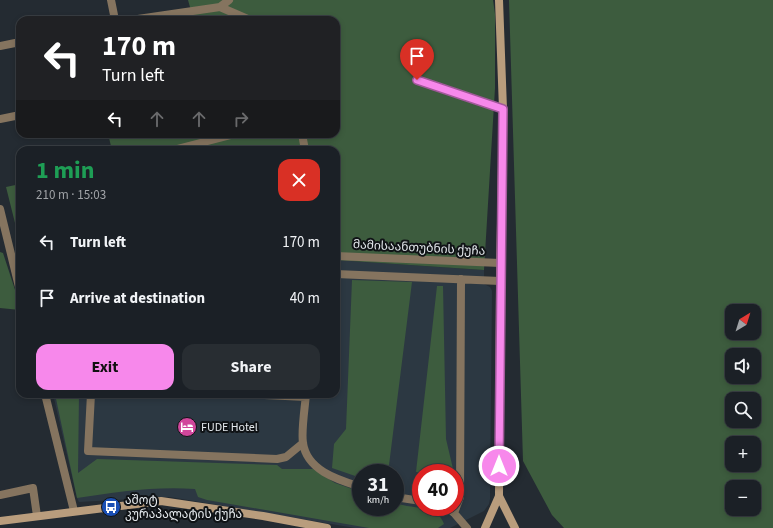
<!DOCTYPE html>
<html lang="en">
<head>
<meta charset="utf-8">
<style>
	body { margin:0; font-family:"Source Sans 3","Noto Sans Georgian",sans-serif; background:#282d32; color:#f1f3f6; height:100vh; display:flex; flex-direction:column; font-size:15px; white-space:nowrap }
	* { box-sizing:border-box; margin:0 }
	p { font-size:13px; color:#a0a3a7 }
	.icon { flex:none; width:22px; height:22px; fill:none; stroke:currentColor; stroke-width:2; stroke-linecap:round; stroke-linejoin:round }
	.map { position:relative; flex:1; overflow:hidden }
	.panel { position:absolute; left:16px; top:146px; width:324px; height:252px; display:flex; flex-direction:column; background:#1b2026; border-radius:12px; box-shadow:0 2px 6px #0003,0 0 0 1px #393e43 }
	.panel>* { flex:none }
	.banner { position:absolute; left:16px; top:16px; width:324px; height:122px; border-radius:12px; box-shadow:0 2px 6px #0003,0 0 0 1px #393e43; background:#202124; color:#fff; overflow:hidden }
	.needle { width:26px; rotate:38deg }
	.buttons { position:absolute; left:725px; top:304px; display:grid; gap:8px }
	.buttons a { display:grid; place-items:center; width:36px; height:36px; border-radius:8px; background:#1b2026; box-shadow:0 2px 6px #0003,0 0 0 1px #393e43; font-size:20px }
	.speed { position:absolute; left:352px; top:464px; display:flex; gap:8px; font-size:20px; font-weight:700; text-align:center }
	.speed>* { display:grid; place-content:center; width:52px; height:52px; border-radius:50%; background:#1b2026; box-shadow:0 2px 6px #0003,0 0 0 1px #393e43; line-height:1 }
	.speed small { font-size:10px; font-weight:400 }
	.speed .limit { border:6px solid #d22; background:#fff; color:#111 }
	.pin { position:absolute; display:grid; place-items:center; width:34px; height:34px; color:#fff; margin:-41px -17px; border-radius:50% 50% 50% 0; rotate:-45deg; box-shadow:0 0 4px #0007 }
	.pin .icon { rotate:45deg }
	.me { position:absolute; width:44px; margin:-22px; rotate:0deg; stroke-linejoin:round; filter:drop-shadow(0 0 3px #0008) }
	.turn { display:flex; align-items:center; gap:14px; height:84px; padding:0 20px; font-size:18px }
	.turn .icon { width:52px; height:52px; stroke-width:2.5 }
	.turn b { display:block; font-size:28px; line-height:34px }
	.lanes { display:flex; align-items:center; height:38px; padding:0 20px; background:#0003; justify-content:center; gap:20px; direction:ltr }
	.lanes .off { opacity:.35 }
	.round { display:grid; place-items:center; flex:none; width:42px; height:42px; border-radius:12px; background:#282d32 }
	.headline { display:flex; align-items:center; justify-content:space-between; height:68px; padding:0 20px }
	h1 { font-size:24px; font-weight:700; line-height:30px; color:#1e9e55 }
	.button { display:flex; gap:8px; margin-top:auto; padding:8px 20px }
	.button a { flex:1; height:46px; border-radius:12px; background:#f788eb; color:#111; font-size:16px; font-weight:700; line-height:46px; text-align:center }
	.button a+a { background:#282d32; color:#f1f3f6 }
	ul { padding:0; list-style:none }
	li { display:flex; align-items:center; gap:12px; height:56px; padding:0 20px }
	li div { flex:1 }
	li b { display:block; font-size:15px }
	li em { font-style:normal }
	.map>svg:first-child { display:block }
	.built { fill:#2c3842; fill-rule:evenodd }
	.green { fill:#3d5c3e; fill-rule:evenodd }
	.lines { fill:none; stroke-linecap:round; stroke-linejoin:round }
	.lane { stroke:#85745f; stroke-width:8 }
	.street { stroke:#85745f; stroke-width:8 }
	.secondary { stroke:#b99d7d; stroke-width:8 }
	.route-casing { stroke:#a15899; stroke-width:10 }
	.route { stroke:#f788eb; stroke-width:7 }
	.labels { text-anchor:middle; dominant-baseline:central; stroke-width:4; stroke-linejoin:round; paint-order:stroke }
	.street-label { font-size:12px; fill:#e4e9ed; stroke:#101316 }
	.poi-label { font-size:12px; fill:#e4e9ed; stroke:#101316; text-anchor:start }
</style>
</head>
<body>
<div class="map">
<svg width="773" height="528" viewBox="0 0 773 528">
	<rect width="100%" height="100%" fill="#242b32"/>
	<path class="built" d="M336 260 484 270V284L490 287 492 291 490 499 489 504 484 511 450 528H355L170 497 79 502 77 498 53 394H336ZM361 473H395V507H361ZM421 473H455V507H421Z"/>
	<path class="green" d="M188 0H493L495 14V88L484 270 336 260V150H112L108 134H336V20H185L193 18Z
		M509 0H773V528H564L552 515 523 461ZM732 311H754V333H732ZM732 355H754V377H732ZM732 399H754V421H732ZM732 443H754V465H732ZM732 487H754V509H732Z
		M20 184V243L6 187Z
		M0 252 3 253 20 305V310L0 308Z
		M352 280 412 282 388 473H361V478L332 468 334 444 346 429Z
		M437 286H443L446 439 454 473 416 472Z
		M55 394H79L78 473 97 459 277 465 282 469H313L335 483 361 492V507H395V503C411 509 438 505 444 524L438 528H369L207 500 198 497 195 489C156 486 116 492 77 498Z"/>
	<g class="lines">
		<path class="lane" d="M336 274 500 281
			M91 394 88 451 277 459 286 457 303 443
			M244 394 306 397
			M306 394C305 407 301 431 303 443 307 471 339 480 361 487
			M0 495 33 488 37 516
			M395 497 421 501
			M447 507 454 513 467 528
			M454 513 460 497 461 279"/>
		<path class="street" d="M111 0 115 20
			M220 7 229 0
			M131 20 220 7 250 20
			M0 46 20 42
			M417 80 503 109
			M0 119 20 115
			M302 134 305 150
			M173 150 235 134
			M0 209 20 291
			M336 256 500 263
			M45 394 74 511"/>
		<path class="secondary" d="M499 496 515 528
			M0 521 161 501 263 516 327 528
			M485 528 499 496 500 281 503 109 499 0"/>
	</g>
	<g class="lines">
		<defs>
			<path id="route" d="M417 80 503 109 499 466"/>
		</defs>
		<use href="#route" class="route-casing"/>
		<use href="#route" class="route"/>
	</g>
	<defs>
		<symbol id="hotel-disc" viewBox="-11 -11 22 22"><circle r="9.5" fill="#d1479c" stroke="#101316"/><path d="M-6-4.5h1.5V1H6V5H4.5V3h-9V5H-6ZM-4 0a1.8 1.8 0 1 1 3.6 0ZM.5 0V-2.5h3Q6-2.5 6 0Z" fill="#fff"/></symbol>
		<symbol id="bus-disc" viewBox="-11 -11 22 22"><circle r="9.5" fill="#1a4fb4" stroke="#101316"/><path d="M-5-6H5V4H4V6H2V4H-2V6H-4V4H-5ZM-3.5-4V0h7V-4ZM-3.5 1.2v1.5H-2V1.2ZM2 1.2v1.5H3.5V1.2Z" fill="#fff"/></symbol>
	</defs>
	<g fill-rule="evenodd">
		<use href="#hotel-disc" x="176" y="416" width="22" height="22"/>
		<use href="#bus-disc" x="100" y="496" width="22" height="22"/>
	</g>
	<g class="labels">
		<g class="street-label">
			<text transform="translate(419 248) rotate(3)">მამისაანთუბნის ქუჩა</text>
		</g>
		<g class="poi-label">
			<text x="201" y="427">FUDE Hotel</text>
			<text x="125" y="500">აშოტ<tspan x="125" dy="14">კურაპალატის ქუჩა</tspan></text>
		</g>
	</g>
</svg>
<div class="buttons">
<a><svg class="needle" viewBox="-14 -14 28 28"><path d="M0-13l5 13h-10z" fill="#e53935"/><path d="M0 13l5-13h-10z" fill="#a0a3a7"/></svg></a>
<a><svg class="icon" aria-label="sound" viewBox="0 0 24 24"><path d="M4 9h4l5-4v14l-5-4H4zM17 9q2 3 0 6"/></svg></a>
<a><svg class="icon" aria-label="search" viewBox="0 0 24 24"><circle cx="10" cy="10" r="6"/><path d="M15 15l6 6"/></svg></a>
<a>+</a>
<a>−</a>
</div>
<div class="speed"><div>31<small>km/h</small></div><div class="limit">40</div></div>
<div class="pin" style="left:417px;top:80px;background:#d93025"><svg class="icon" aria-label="arrive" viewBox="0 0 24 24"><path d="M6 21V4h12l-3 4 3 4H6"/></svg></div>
<svg class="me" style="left:499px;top:466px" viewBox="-20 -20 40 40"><circle r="17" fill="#f788eb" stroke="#fff" stroke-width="3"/><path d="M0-11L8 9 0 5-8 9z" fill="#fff"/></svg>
<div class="banner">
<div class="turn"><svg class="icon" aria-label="left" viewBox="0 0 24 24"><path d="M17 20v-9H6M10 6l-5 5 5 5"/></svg><div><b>170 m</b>Turn left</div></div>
<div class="lanes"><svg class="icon" aria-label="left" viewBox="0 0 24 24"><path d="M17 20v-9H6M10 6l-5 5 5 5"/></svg><svg class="icon off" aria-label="ahead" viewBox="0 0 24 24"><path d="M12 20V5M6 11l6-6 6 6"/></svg><svg class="icon off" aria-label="ahead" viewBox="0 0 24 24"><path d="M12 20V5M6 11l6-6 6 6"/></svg><svg class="icon off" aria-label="right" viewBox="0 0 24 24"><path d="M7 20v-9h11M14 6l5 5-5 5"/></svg></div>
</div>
<section class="panel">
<div class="headline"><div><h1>1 min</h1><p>210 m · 15:03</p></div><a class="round" style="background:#d93025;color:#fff"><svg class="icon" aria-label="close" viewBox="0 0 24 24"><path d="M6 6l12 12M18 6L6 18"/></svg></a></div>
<ul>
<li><svg class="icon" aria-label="left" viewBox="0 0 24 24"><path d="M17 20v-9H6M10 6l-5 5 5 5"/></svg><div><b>Turn left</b></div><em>170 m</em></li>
<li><svg class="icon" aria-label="arrive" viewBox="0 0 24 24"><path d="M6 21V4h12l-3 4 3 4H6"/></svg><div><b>Arrive at destination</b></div><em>40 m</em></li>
</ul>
<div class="button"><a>Exit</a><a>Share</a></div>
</section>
</div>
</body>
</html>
